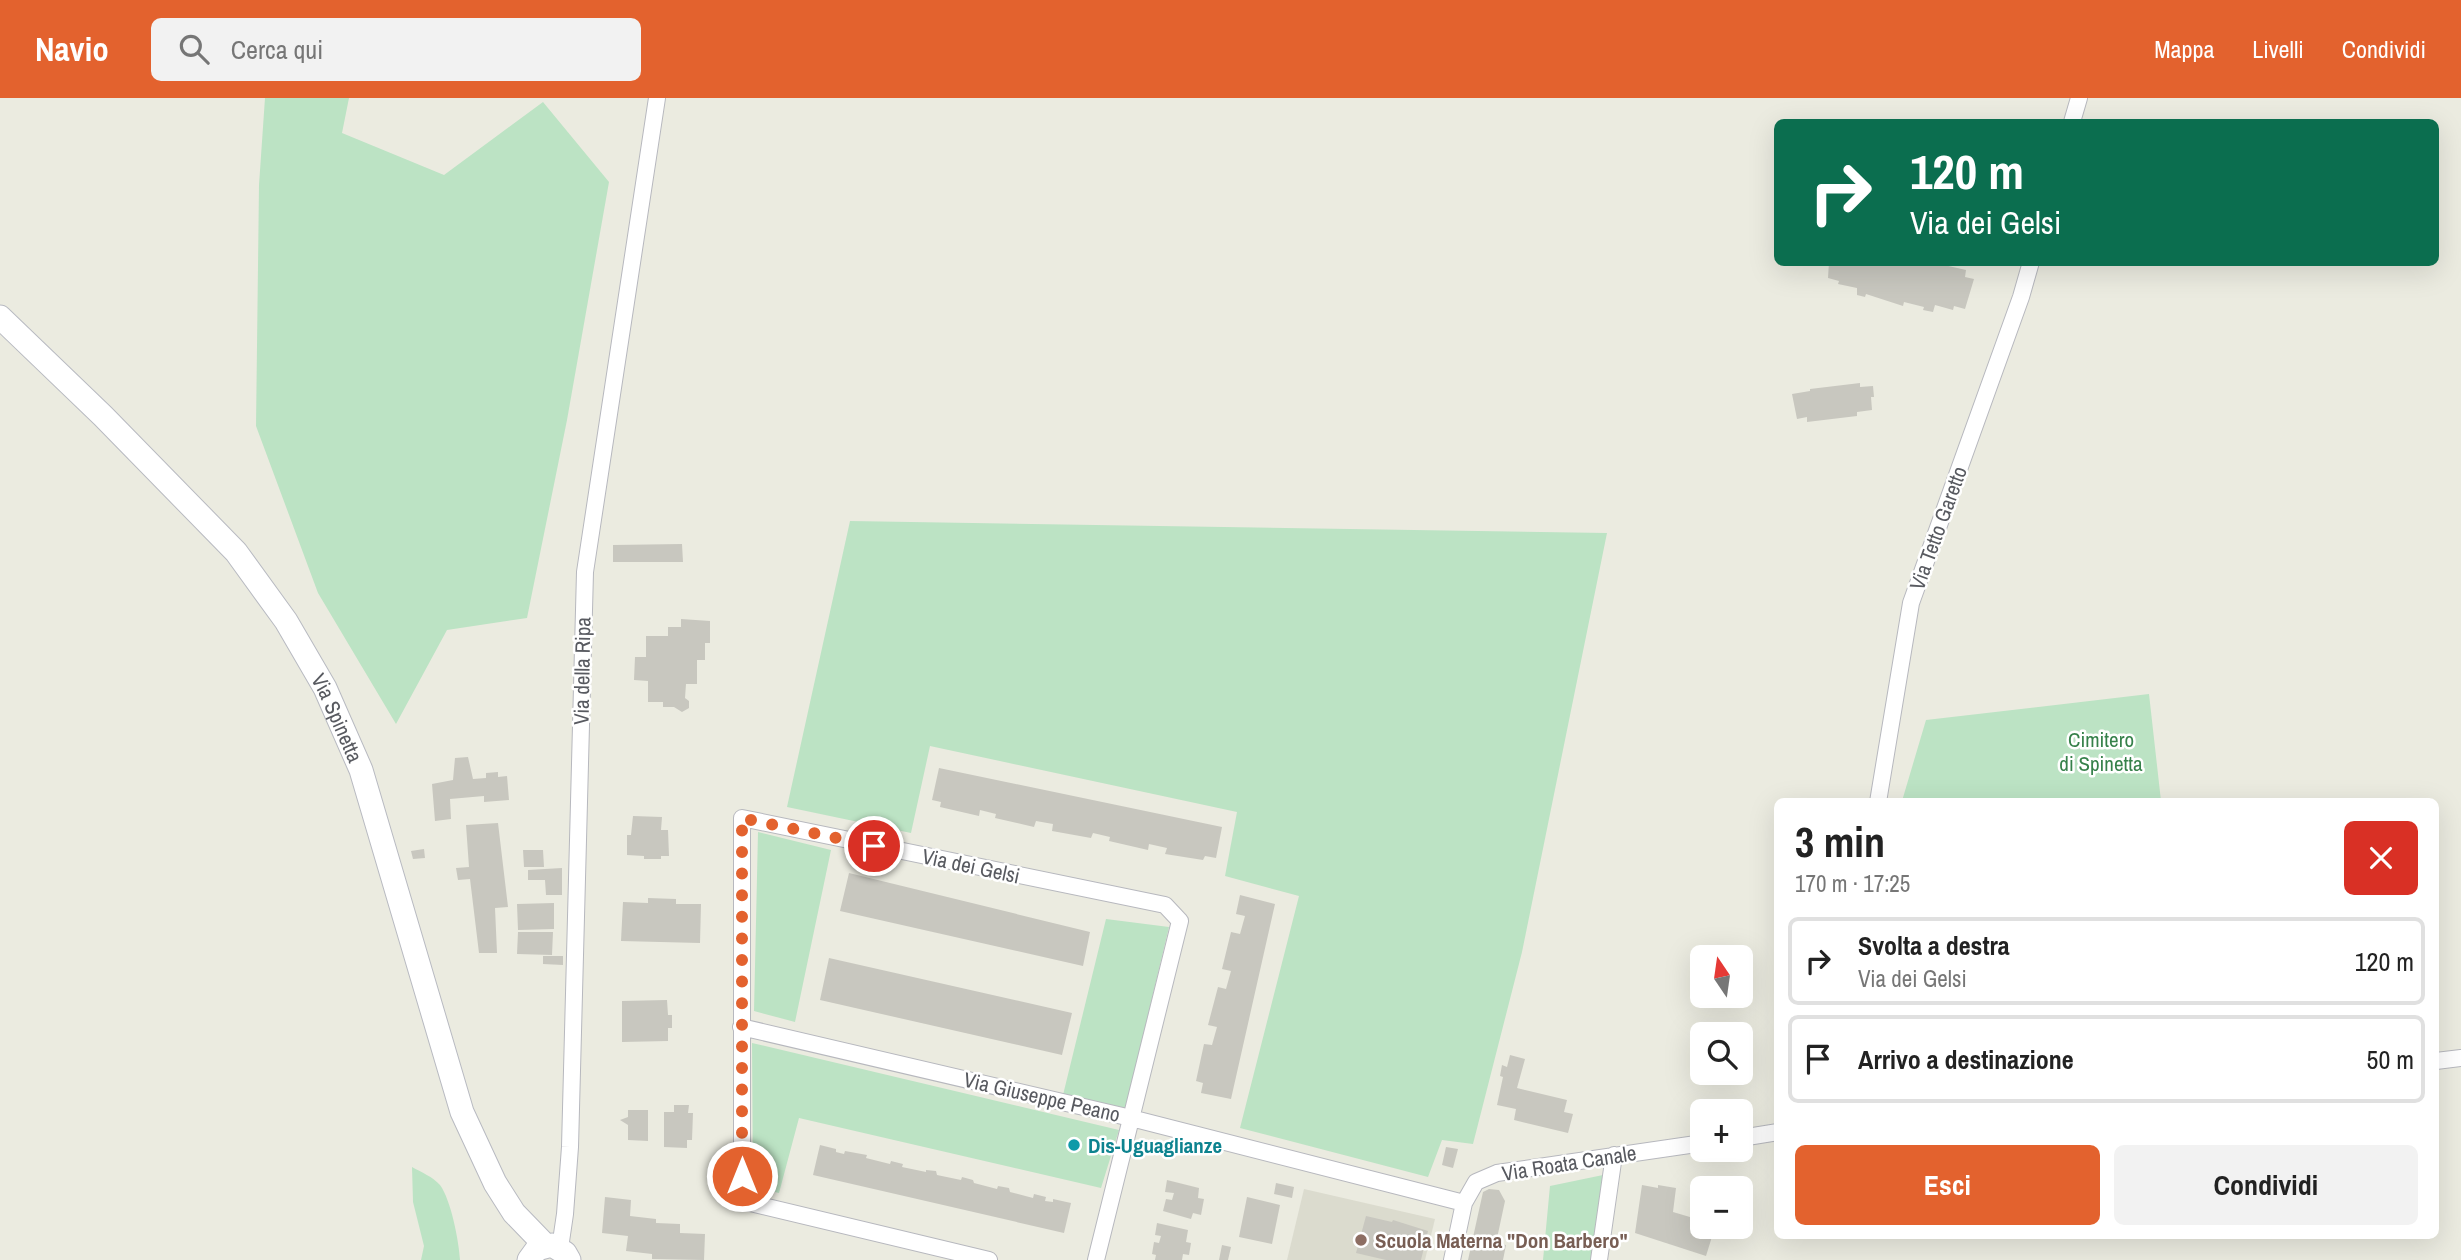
<!DOCTYPE html>
<html lang="it">
<head>
<meta charset="utf-8">
<style>
	body { margin:0; font-family:"Archivo Narrow",sans-serif; background:#f2f2f2; color:#222; height:100vh; display:flex; flex-direction:column; font-size:26px; white-space:nowrap }
	* { box-sizing:border-box; margin:0 }
	p { font-size:23px; color:#767676 }
	.icon { flex:none; width:38px; height:38px; fill:none; stroke:currentColor; stroke-width:2; stroke-linecap:round; stroke-linejoin:round }
	.map { position:relative; flex:1; overflow:hidden }
	.panel { position:absolute; left:1774px; top:700px; width:665px; height:441px; display:flex; flex-direction:column; background:#fff; border-radius:10px; box-shadow:0 7px 28px #0002 }
	.panel>* { flex:none }
	.hud { position:absolute; left:1774px; top:21px; width:665px; height:147px; border-radius:10px; box-shadow:0 7px 28px #0002; background:#0b6e4f; color:#fff; overflow:hidden }
	.needle { width:46px; rotate:347deg }
	.fabs { position:absolute; left:1690px; top:847px; display:grid; gap:14px }
	.fabs a { display:grid; place-items:center; width:63px; height:63px; border-radius:10px; background:#fff; box-shadow:0 7px 28px #0002; font-size:35px }
	.pin { position:absolute; display:grid; place-items:center; width:60px; height:60px; color:#fff; margin:-30px; border:4px solid #fff; border-radius:50%; box-shadow:0 2px 7px #0007 }
	.me { position:absolute; width:77px; margin:-38px; rotate:0deg; stroke-linejoin:round; filter:drop-shadow(0 0 5px #0008) }
	.turn { display:flex; align-items:center; gap:24px; height:147px; padding:0 21px; font-size:32px }
	.turn .icon { width:91px; height:91px; stroke-width:2.5 }
	.turn b { display:block; font-size:49px; line-height:60px }
	.round { display:grid; place-items:center; flex:none; width:74px; height:74px; border-radius:10px; background:#f2f2f2 }
	.summary { display:flex; align-items:center; justify-content:space-between; height:119px; padding:0 21px }
	h1 { font-size:42px; font-weight:700; line-height:52px }
	.button { display:flex; gap:14px; margin-top:auto; padding:14px 21px }
	.button a { flex:1; height:80px; border-radius:10px; background:#e3622e; color:#fff; font-size:28px; font-weight:700; line-height:80px; text-align:center }
	.button a+a { background:#f2f2f2; color:#222 }
	ul { padding:0; list-style:none }
	li { display:flex; align-items:center; gap:21px; height:88px; margin:0 14px 10px; padding:0 7px; border:4px solid #e0e0e0; border-radius:10px }
	li div { flex:1 }
	li b { display:block; font-size:26px }
	li em { font-style:normal }
	header { display:flex; align-items:center; gap:42px; box-sizing:border-box; height:98px; padding:0 35px; background:#e3622e; color:#fff }
	header strong { font-size:33px }
	nav { display:flex; gap:38px; margin-inline-start:auto; font-size:24px }
	.search { width:490px; height:63px; background:#f2f2f2; display:flex; align-items:center; gap:18px; box-sizing:border-box; padding:0 24px; border-radius:10px; color:#767676; font-size:26px }
	.map>svg:first-child { display:block }
	.education { fill:#dbdbce }
	.green { fill:#bce3c4 }
	.building { fill:#c8c7bf }
	.lines { fill:none; stroke-linecap:round; stroke-linejoin:round }
	.street-casing { stroke:#b7b8be; stroke-width:18 }
	.secondary-casing { stroke:#b8bac1; stroke-width:25 }
	.street { stroke:#fff; stroke-width:16 }
	.secondary { stroke:#fff; stroke-width:23 }
	.route { stroke:#e3622e; stroke-width:12; stroke-dasharray:0 21.6 }
	.culture-dot { fill:#0f9aa8; stroke:#fff; stroke-width:2.5 }
	.education-dot { fill:#8d6e63; stroke:#fff; stroke-width:2.5 }
	.labels { text-anchor:middle; dominant-baseline:central; stroke-width:5; stroke-linejoin:round; paint-order:stroke }
	.street-label { font-size:21px; fill:#585a60; stroke:#fff }
	.park-label { font-size:21px; fill:#36814a; stroke:#fff }
	.culture-label { font-size:21px; font-weight:bold; fill:#0d838f; stroke:#fff; text-anchor:start }
	.education-label { font-size:21px; font-weight:bold; fill:#785e54; stroke:#fff; text-anchor:start }
</style>
</head>
<body>
<header>
<strong>Navio</strong>
<div class="search"><svg class="icon" aria-label="search" viewBox="0 0 24 24"><circle cx="10" cy="10" r="6"/><path d="M15 15l6 6"/></svg>Cerca qui</div>
<nav><a>Mappa</a><a>Livelli</a><a>Condividi</a></nav>
</header>
<div class="map">
<svg width="2461" height="1162" viewBox="0 0 2461 1162">
	<rect width="100%" height="100%" fill="#ebebe0"/>
	<path class="education" d="M1304 1091 1435 1121 1425 1162H1287Z"/>
	<path class="green" d="M265 0H349L342 35 444 77 543 4 609 84 567 322 527 520 447 532 396 626 318 495 256 328 259 87Z
		M850 423 1607 435 1522 854 1473 1046 1442 1042 1428 1079 1240 1030 1299 798 1225 778 1237 714 930 648 911 735 787 709Z
		M2149 596 2161 703H1902L1926 622Z
		M758 734 831 752 795 924 754 913Z
		M1106 821 1169 829 1125 1013 1063 997Z
		M752 945 1119 1032 1101 1090 799 1020 779 1095 753 1089Z
		M412 1069C421 1074 433 1079 440 1087 451 1102 459 1143 460 1162H421L424 1148 413 1104Z
		M1603 1077 1591 1162H1543L1550 1088Z"/>
	<path class="building" d="M1829 164H1931L1966 172 1965 179 1974 181 1965 211 1954 208 1953 212 1935 207 1933 214 1923 212 1924 209 1904 204 1903 208 1866 196 1865 199 1857 197V190L1838 186 1839 183 1828 180Z
		M1860 285V289L1873 288 1874 299H1871L1872 312 1857 314V318L1807 324V319L1797 321 1792 296 1810 293V291Z
		M682 446 683 464H613V447Z
		M681 521 710 523V545H705V562H697V586H686L685 600 689 603V610L682 614 674 609H663V604H648V583L634 582 635 559H646V538H668V529H681Z
		M468 659 473 681 486 680V675L498 674V679L507 678 509 702 484 704V698L450 701 451 721 435 723 432 686 453 682 455 660Z
		M939 670 1222 729 1216 760 1205 758 1203 762 1165 756 1167 750 1149 746 1148 752 1109 743 1110 739 1093 735 1091 740 1052 733 1053 726 1036 723 1034 729 995 720 996 716 980 712 979 718 940 709 941 704 932 702Z
		M633 718 662 719 661 732H668L669 758H661V761H644V758L627 757V737H631Z
		M498 725 508 809 495 810 497 855H479L470 781 458 782 456 770 469 769 466 727Z
		M424 751 425 760 413 761 411 753Z
		M523 752H543L544 769H524Z
		M562 770V797H546L545 782H528V772Z
		M849 775 1090 834 1083 868 840 813Z
		M1240 797 1275 806 1231 1001 1201 995 1203 985 1196 983 1204 946 1212 947 1217 929 1208 927 1218 889 1226 891 1231 873 1222 871 1231 834 1240 836 1245 818 1236 816Z
		M648 800 676 801V806H701L700 845 621 843 623 804 648 805Z
		M554 805V831L518 832 517 806Z
		M518 834H553L552 857 517 856Z
		M543 858H563V867L543 866Z
		M829 860 1072 915 1062 957 820 902Z
		M667 902 668 917H672V930H668V943L622 944V903Z
		M1510 957 1525 961 1517 990 1567 1002 1564 1014 1573 1016 1568 1035 1514 1022 1516 1011 1497 1007 1503 979 1500 978 1502 967 1507 969Z
		M674 1007H689L688 1015H693L692 1042H687V1050L664 1049V1014H674Z
		M628 1012H648V1043L628 1042V1027L620 1022 628 1019Z
		M820 1047 836 1051V1054L844 1056 845 1053 867 1057 866 1060 890 1066 891 1063 903 1066 902 1069 926 1074V1072L936 1073 937 1077 961 1082 962 1079 973 1082 974 1085 997 1091 998 1088 1009 1090 1010 1094 1033 1100 1034 1096 1046 1099 1045 1103 1053 1104V1101L1071 1105 1064 1135 813 1077Z
		M1446 1049 1458 1051 1453 1070 1442 1067Z
		M1167 1082 1199 1090 1198 1100 1204 1101 1201 1117 1193 1115 1191 1121 1163 1113 1166 1101 1172 1102 1174 1095 1165 1094Z
		M1276 1085 1294 1089 1292 1100 1274 1096Z
		M1642 1087 1658 1090V1087L1676 1090 1673 1114 1700 1122 1703 1114V1129H1715L1706 1158 1635 1135Z
		M1489 1091 1499 1092 1505 1103 1496 1145 1506 1147 1503 1162H1468L1483 1094Z
		M605 1099 631 1102 630 1118 656 1121V1125L680 1126V1135L705 1136 704 1162 652 1161V1156L626 1153 628 1138 602 1135Z
		M1247 1099 1280 1107 1272 1146 1239 1139Z
		M1366 1118 1392 1124 1393 1122 1428 1133 1421 1162H1386L1356 1155Z
		M1157 1125 1188 1132 1186 1144 1191 1145 1189 1157 1183 1156 1182 1162H1155L1156 1157 1152 1156 1154 1144 1159 1145 1161 1138 1155 1137Z
		M1222 1147 1231 1149 1228 1162H1219Z"/>
	<g class="lines">
		<defs>
			<path id="street" d="M2072 24 2079 0
				M1878 704 1911 505 2021 199 2031 164
				M741 929 1131 1020 1464 1105
				M2436 963 2461 960
				M1741 1040 1778 1034
				M560 1150 565 1116 570 1049 585 474 657 0
				M989 1162 742 1103V720L1165 807 1180 823 1096 1162
				M1452 1162 1464 1105 1476 1084 1497 1075 1703 1045
				M1599 1162 1614 1057"/>
			<g id="secondary">
				<path id="s1" d="M0 219 103 318 236 454 286 523 325 590 361 672 462 1014 495 1085 514 1115 545 1147"/>
				<path d="M529 1162 537 1151 552 1147 565 1155 569 1162"/>
			</g>
		</defs>
		<use href="#street" class="street-casing"/>
		<use href="#secondary" class="secondary-casing"/>
		<use href="#street" class="street"/>
		<use href="#secondary" class="secondary"/>
	</g>
	<g class="lines">
		<path class="route" d="M742 1078V720L874 748"/>
	</g>
	<circle class="culture-dot" cx="1074" cy="1047" r="7"/>
	<circle class="education-dot" cx="1361" cy="1142" r="7"/>
	<g class="labels">
		<g class="street-label">
			<text transform="translate(1938 430) rotate(-70)">Via Tetto Garetto</text>
			<text transform="translate(582 573) rotate(-89)">Via della Ripa</text>
			<text stroke="none"><textPath href="#s1" startOffset="528">Via Spinetta</textPath></text>
			<text transform="translate(971 768) rotate(12)">Via dei Gelsi</text>
			<text transform="translate(1042 999) rotate(13)">Via Giuseppe Peano</text>
			<text transform="translate(1569 1065) rotate(-9)">Via Roata Canale</text>
		</g>
		<g class="park-label">
			<text x="2101" y="641">Cimitero<tspan x="2101" dy="24">di Spinetta</tspan></text>
		</g>
		<g class="culture-label">
			<text x="1088" y="1047">Dis-Uguaglianze</text>
		</g>
		<g class="education-label">
			<text x="1375" y="1142">Scuola Materna "Don Barbero"</text>
		</g>
	</g>
</svg>
<div class="fabs">
<a><svg class="needle" viewBox="-14 -14 28 28"><path d="M0-13l5 13h-10z" fill="#e53935"/><path d="M0 13l5-13h-10z" fill="#767676"/></svg></a>
<a><svg class="icon" aria-label="search" viewBox="0 0 24 24"><circle cx="10" cy="10" r="6"/><path d="M15 15l6 6"/></svg></a>
<a>+</a>
<a>−</a>
</div>
<div class="pin" style="left:874px;top:748px;background:#d93025"><svg class="icon" aria-label="arrive" viewBox="0 0 24 24"><path d="M6 21V4h12l-3 4 3 4H6"/></svg></div>
<svg class="me" style="left:742px;top:1078px" viewBox="-20 -20 40 40"><circle r="17" fill="#e3622e" stroke="#fff" stroke-width="3"/><path d="M0-11L8 9 0 5-8 9z" fill="#fff"/></svg>
<div class="hud">
<div class="turn"><svg class="icon" aria-label="right" viewBox="0 0 24 24"><path d="M7 20v-9h11M14 6l5 5-5 5"/></svg><div><b>120 m</b>Via dei Gelsi</div></div>
</div>
<section class="panel">
<div class="summary"><div><h1>3 min</h1><p>170 m · 17:25</p></div><a class="round" style="background:#d93025;color:#fff"><svg class="icon" aria-label="close" viewBox="0 0 24 24"><path d="M6 6l12 12M18 6L6 18"/></svg></a></div>
<ul>
<li><svg class="icon" aria-label="right" viewBox="0 0 24 24"><path d="M7 20v-9h11M14 6l5 5-5 5"/></svg><div><b>Svolta a destra</b><p>Via dei Gelsi</p></div><em>120 m</em></li>
<li><svg class="icon" aria-label="arrive" viewBox="0 0 24 24"><path d="M6 21V4h12l-3 4 3 4H6"/></svg><div><b>Arrivo a destinazione</b></div><em>50 m</em></li>
</ul>
<div class="button"><a>Esci</a><a>Condividi</a></div>
</section>
</div>
</body>
</html>
